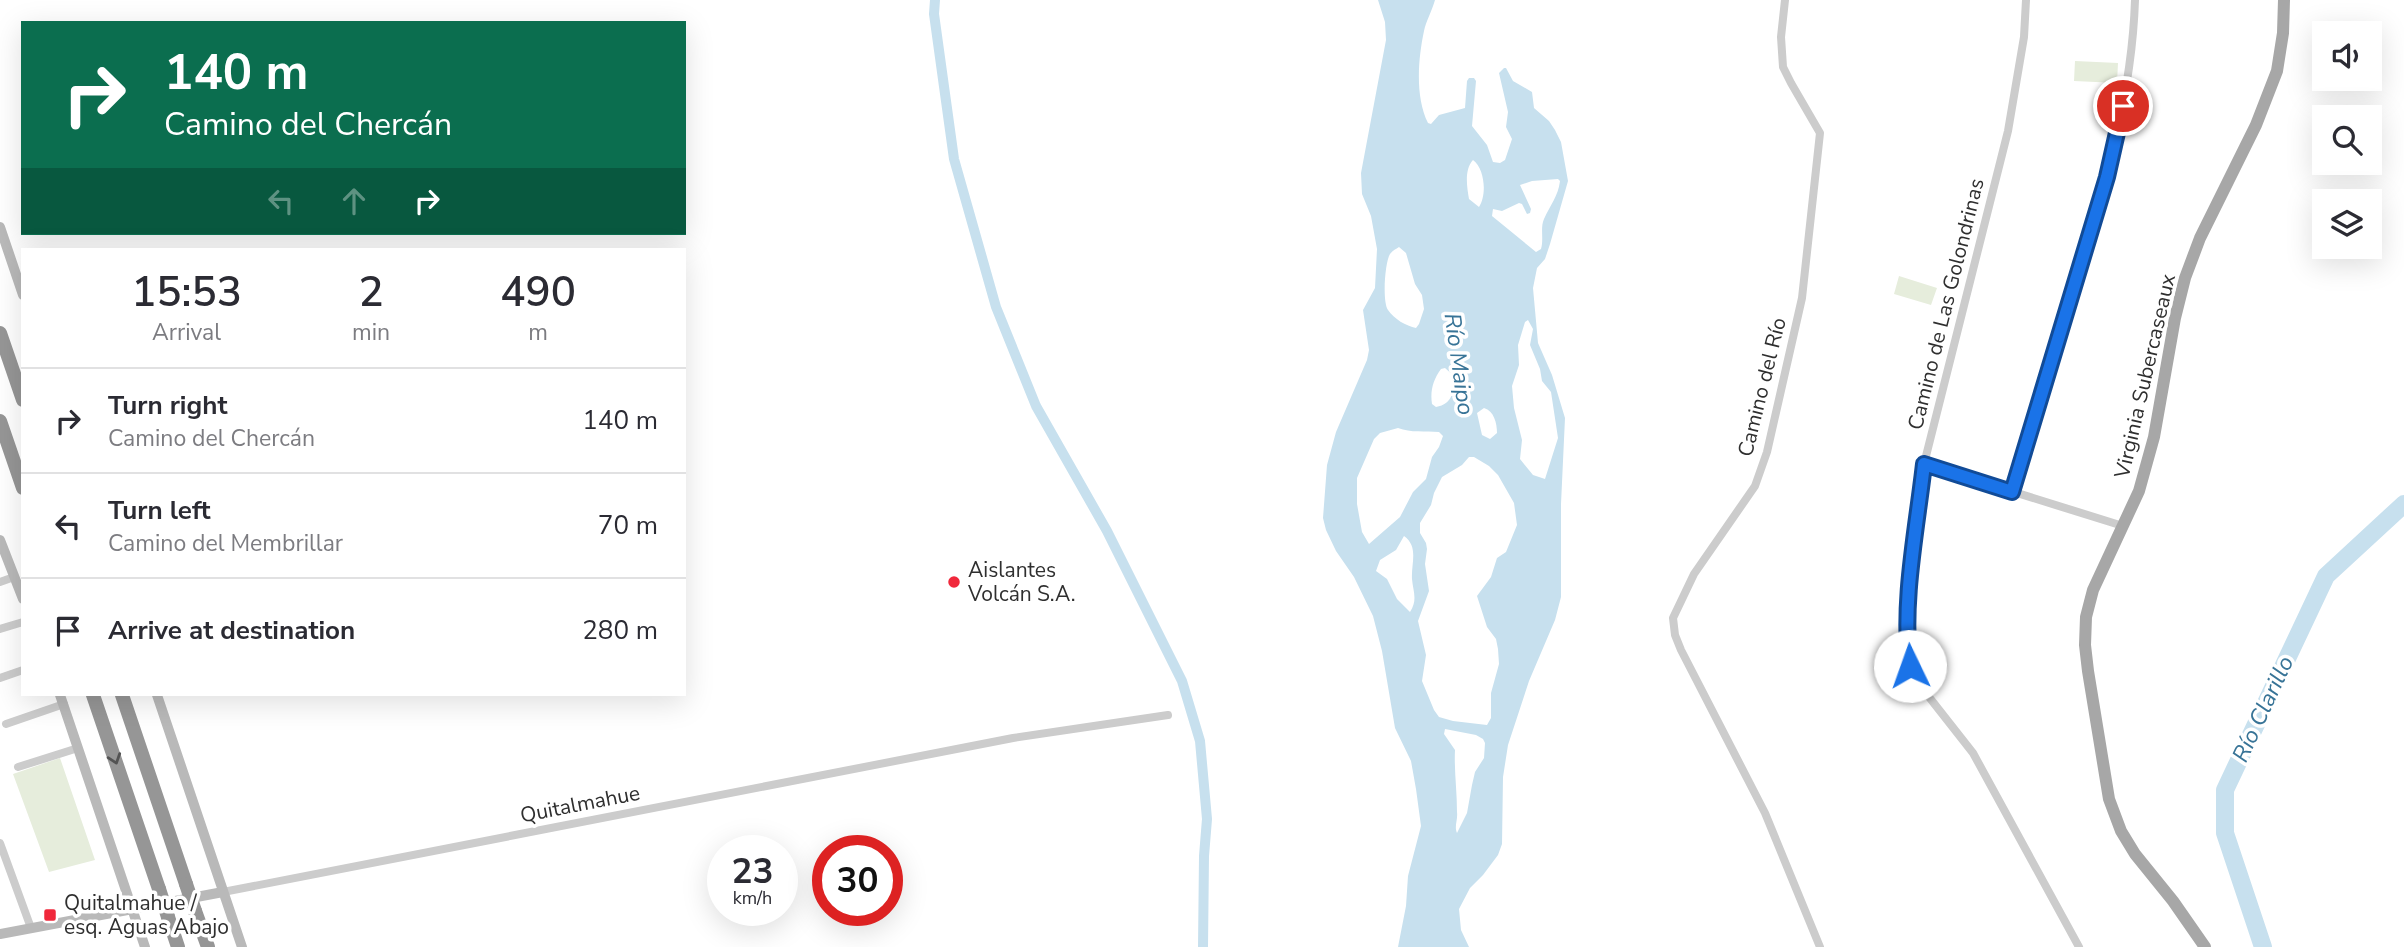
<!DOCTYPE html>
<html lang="en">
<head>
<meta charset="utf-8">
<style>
	body { margin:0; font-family:"Nunito Sans",sans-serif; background:#f7f7f7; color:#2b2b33; height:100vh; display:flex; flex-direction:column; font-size:26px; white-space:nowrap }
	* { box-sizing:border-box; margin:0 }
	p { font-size:23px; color:#7c7c81 }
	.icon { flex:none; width:38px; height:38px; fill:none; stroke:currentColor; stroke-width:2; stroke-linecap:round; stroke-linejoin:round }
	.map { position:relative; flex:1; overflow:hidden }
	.drawer { position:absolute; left:21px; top:248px; width:665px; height:448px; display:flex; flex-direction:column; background:#fff; border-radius:0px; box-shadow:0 7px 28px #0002 }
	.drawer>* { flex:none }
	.hud { position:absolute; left:21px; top:21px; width:665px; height:214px; border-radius:0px; box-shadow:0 7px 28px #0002; background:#0b6e4f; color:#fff; overflow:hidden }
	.controls { position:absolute; left:2312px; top:21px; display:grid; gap:14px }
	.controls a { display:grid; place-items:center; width:70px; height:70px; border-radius:0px; background:#fff; box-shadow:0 7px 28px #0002; font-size:35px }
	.speed { position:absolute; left:707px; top:835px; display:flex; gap:14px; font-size:35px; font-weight:700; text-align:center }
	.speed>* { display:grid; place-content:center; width:91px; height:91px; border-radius:50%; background:#fff; box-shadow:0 7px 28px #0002; line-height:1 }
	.speed small { font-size:18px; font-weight:400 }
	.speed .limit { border:10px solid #d22; background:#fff; color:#111 }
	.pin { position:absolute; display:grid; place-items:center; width:60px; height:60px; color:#fff; margin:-30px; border:4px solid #fff; border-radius:50%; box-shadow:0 2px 7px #0007 }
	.me { position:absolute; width:77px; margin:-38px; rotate:357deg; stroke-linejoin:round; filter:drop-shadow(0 0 5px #0008) }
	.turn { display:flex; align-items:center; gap:24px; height:147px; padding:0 28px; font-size:32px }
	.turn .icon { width:91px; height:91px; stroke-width:2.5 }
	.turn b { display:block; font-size:49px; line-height:60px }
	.lanes { display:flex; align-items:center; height:66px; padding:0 28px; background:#0003; justify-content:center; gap:35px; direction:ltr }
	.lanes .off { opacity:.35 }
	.eta { display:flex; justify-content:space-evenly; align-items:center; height:119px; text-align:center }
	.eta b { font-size:42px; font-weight:600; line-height:49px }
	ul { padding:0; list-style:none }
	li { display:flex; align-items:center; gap:21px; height:105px; padding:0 28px; border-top:2px solid #e1e1e2 }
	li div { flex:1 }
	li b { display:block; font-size:26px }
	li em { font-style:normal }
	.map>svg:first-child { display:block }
	.green { fill:#e6eddc }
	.water { fill:#c7e0ee; fill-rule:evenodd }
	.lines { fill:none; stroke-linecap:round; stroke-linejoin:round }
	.canal { stroke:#c7e0ee; stroke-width:10 }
	.river { stroke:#c7e0ee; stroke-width:18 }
	.street { stroke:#ccc; stroke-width:8 }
	.secondary { stroke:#b9b9b9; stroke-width:10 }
	.primary { stroke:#a7a7a7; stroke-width:12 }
	.highway { stroke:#969696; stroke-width:14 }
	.highway-bridge { stroke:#969696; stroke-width:14 }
	.oneway { stroke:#535353 }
	.route-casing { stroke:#114b97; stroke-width:18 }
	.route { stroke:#1a73e8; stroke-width:12 }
	.poi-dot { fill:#f0283b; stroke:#fff; stroke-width:2.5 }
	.labels { text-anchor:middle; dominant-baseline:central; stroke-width:7; stroke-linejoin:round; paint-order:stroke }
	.street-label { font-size:21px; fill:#2f2f2f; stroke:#fff }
	.poi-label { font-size:21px; fill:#2f2f2f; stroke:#fff; text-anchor:start }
	.water-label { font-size:23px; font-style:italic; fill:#387497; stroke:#fff }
</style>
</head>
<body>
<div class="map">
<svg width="2404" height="947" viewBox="0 0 2404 947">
	<rect width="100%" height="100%" fill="#fff"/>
	<path class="green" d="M2075 61 2118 63 2117 83 2074 81Z
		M1899 276 1937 288 1931 305 1894 294Z
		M60 758 95 860 49 872 13 774Z"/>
	<path class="water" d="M1378 0H1435C1432 11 1426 21 1424 31 1418 59 1415 97 1428 123L1431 124 1439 115 1465 108 1467 81 1469 78H1474L1476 81 1472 126 1487 145 1493 162 1500 163 1505 160 1512 139 1506 127 1508 112 1499 73 1504 68H1506L1513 81 1532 92 1534 108 1549 121 1555 130 1561 142 1568 181 1550 244 1545 259 1537 268 1533 288 1538 343 1552 375 1565 418 1561 504V597L1555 620 1529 681 1508 745 1503 777 1502 844 1498 855 1483 875 1470 888 1459 909 1461 930 1469 947H1398L1406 906 1408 876 1421 826 1416 789 1411 761 1395 728 1382 651 1373 616 1354 577 1336 551 1326 530 1323 518 1327 465 1336 432 1367 360 1369 350 1363 310 1375 288 1377 249 1371 216 1362 194 1361 173 1386 40 1385 22ZM1473 160C1485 169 1487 195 1479 207L1469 199C1467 187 1464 170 1473 160ZM1558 179 1560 181C1558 197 1550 205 1544 219 1540 228 1544 239 1541 249L1536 252 1492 216 1493 209 1502 211 1519 203 1522 204 1527 214 1530 213 1531 209 1520 185 1532 181ZM1399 247 1406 253 1415 284 1422 295 1424 309 1419 324 1416 328C1406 326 1394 319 1388 310 1382 301 1385 262 1390 254 1393 250 1396 249 1399 247ZM1528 320 1533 329 1530 345 1540 369 1542 381 1551 392 1558 438 1545 479 1533 475 1520 459 1522 440 1514 408 1512 386 1519 365 1518 345 1525 322ZM1445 368 1454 376C1454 391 1453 404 1436 407L1432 404C1430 391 1433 380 1441 369ZM1484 408C1494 411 1497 423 1497 433L1490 439 1482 435 1477 413ZM1398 428C1411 433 1425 431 1439 432L1443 436 1439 447 1432 457 1426 479 1413 492 1400 517 1369 544 1362 532 1357 504V478L1374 439 1380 433ZM1469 457H1474L1489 466 1498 475 1514 503 1517 525 1506 552 1497 558 1491 577 1477 596 1487 627 1496 639 1498 649 1499 664 1491 693V718L1487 725 1453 721 1439 717 1434 710 1422 681 1426 655 1418 621 1429 591 1425 564 1427 549 1426 543 1420 533V523L1431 505 1434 493 1442 477 1462 465ZM1404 536C1419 547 1411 563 1412 579 1413 591 1418 600 1410 612L1397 599 1387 579 1376 571 1380 560 1396 550ZM1445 729 1476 735 1483 739 1485 743 1484 758 1475 772 1472 785 1467 813 1457 833C1454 826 1458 820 1457 812 1457 790 1454 771 1455 750L1444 734Z"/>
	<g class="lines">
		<path class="canal" d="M935 0 934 14 954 159 996 307 1036 406 1107 531 1182 681 1200 741 1207 819 1204 856 1203 947"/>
		<path class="river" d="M2263 947 2225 833V790L2326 576 2404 504"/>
		<path class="street" d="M1785 0 1781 37 1783 67 1791 83 1820 133 1802 298 1767 452 1755 486 1694 574 1673 618 1675 635 1681 650 1765 813 1820 947
			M2026 0 2024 37 2008 131 1924 464 1910 581 1908 651 1910 666 1929 697 1973 753 2079 947
			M1924 464 2123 526
			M2013 492C2034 420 2056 348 2077 276 2105 186 2132 95 2135 0
			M0 582 14 577
			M0 629 23 622
			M0 678 23 670
			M6 724 64 704
			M18 767 78 748
			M0 843 31 928
			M223 892 1013 738 1168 715"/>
		<path class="secondary" d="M0 227 23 295
			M0 540 23 599
			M60 695 145 947
			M157 695 242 947
			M0 934 223 892"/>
		<path class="primary" d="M2205 947 2173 901 2135 854 2121 831 2109 799 2088 671 2085 645 2086 617 2093 590 2139 491 2154 437 2175 318 2185 278 2200 238 2256 125 2277 71 2283 33 2284 0"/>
		<path class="highway" d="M0 333 23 400
			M0 421 23 488
			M93 695 159 889
			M122 695 186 884
			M195 911 208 947
			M168 917 178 947"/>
		<path class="highway-bridge" d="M186 884 195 911
			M159 889 168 917"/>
	</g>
	<defs><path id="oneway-chevron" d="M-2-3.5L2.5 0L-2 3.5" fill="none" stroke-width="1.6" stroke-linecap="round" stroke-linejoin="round" transform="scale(1.75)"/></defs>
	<use class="oneway" href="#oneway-chevron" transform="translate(115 759) rotate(71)"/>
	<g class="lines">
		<defs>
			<path id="route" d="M1910 666C1901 604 1917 527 1924 464L2012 492 2107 177 2123 106"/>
		</defs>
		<use href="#route" class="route-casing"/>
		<use href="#route" class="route"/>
	</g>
	<g class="poi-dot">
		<circle cx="954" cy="582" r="7"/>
		<rect x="43" y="908" width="14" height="14" rx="3.5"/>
	</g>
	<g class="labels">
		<g class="street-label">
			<text transform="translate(1946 304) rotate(-76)">Camino de Las Golondrinas</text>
			<text transform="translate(2145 376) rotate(-77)">Virginia Subercaseaux</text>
			<text transform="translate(1762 387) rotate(-76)">Camino del Río</text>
			<text transform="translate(580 804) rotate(-11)">Quitalmahue</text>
		</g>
		<g class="poi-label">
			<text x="968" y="570">Aislantes<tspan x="968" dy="24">Volcán S.A.</tspan></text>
			<text x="64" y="903">Quitalmahue /<tspan x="64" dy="24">esq. Aguas Abajo</tspan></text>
		</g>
		<g class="water-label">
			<text transform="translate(1459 364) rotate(82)">Río Maipo</text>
			<text transform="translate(2263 709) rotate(-65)">Río Clarillo</text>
		</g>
	</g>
</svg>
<div class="controls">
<a><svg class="icon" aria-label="sound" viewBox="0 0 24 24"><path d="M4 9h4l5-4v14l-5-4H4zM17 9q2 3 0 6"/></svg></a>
<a><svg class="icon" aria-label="search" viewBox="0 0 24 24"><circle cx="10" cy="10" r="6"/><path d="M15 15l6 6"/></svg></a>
<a><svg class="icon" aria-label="layers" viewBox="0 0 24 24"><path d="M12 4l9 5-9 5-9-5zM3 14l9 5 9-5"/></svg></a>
</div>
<div class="speed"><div>23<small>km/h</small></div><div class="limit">30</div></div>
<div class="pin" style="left:2123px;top:106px;background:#d93025"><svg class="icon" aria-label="arrive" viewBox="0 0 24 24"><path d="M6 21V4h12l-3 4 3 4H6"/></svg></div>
<svg class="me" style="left:1910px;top:666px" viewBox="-20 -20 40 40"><circle r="19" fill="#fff"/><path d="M0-13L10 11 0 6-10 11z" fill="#1a73e8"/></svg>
<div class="hud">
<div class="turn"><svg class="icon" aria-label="right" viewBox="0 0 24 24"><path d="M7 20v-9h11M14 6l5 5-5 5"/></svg><div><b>140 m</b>Camino del Chercán</div></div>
<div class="lanes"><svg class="icon off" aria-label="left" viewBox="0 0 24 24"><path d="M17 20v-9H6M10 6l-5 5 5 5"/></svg><svg class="icon off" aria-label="ahead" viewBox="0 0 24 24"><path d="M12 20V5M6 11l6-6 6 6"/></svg><svg class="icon" aria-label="right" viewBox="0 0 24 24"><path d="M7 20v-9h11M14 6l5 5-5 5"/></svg></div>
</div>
<section class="drawer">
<div class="eta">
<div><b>15:53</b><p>Arrival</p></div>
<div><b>2</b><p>min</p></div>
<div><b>490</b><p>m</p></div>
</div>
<ul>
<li><svg class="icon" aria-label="right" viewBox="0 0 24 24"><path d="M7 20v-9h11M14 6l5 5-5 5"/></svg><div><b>Turn right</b><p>Camino del Chercán</p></div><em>140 m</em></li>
<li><svg class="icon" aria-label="left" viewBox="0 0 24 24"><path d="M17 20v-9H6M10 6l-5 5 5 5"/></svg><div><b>Turn left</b><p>Camino del Membrillar</p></div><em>70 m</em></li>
<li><svg class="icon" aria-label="arrive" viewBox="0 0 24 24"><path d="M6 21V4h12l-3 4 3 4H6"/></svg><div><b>Arrive at destination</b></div><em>280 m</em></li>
</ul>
</section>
</div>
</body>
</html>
